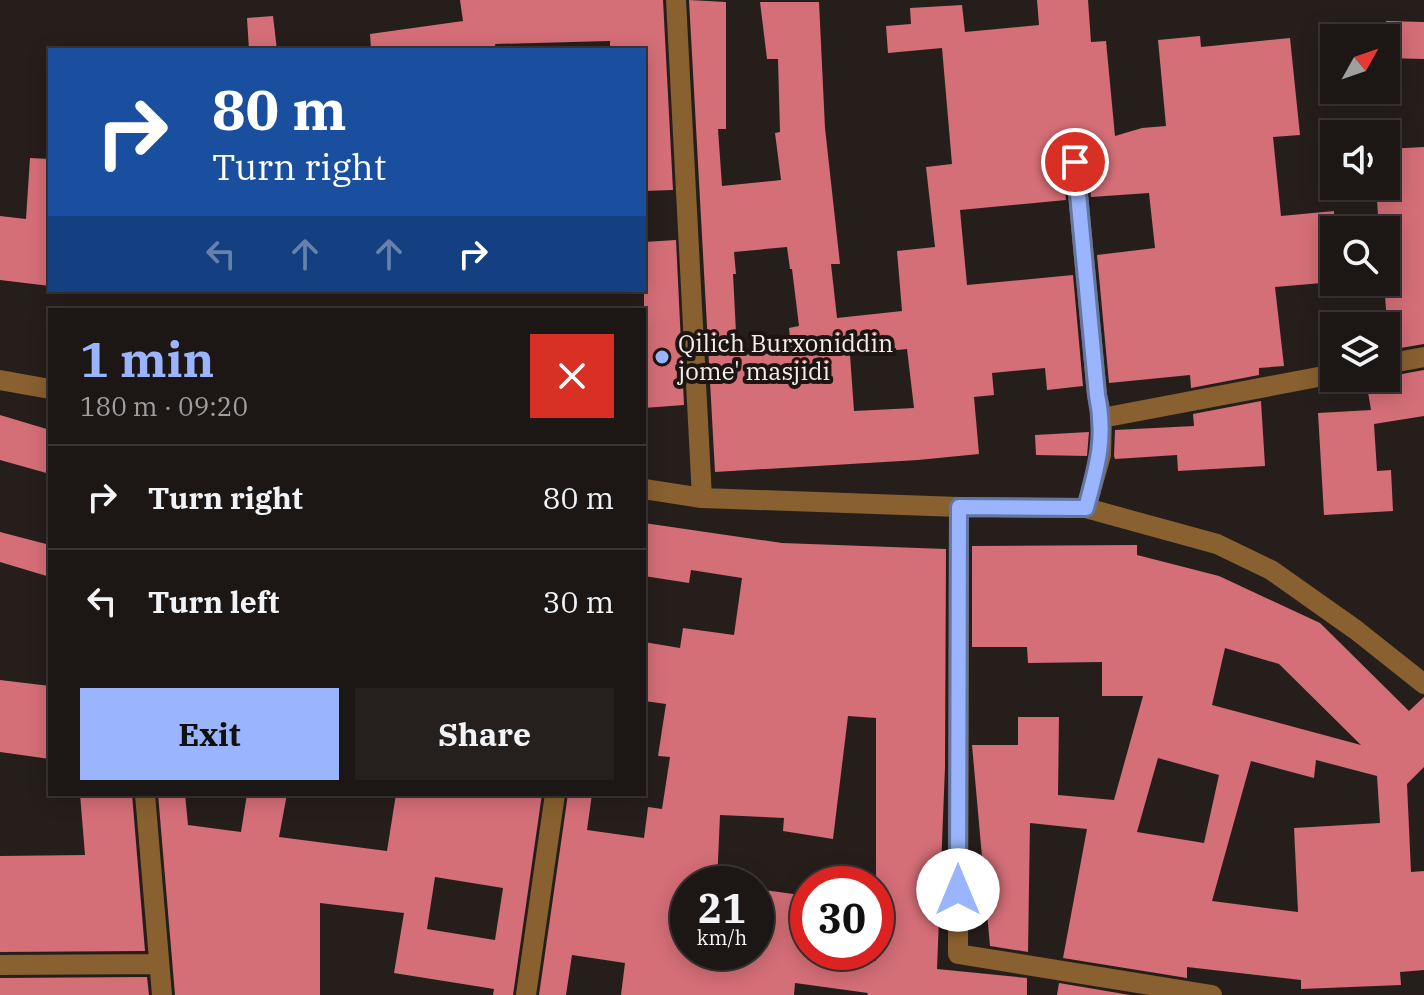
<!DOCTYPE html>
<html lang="en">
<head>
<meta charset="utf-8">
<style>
	body { margin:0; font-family:"IBM Plex Serif",serif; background:#251f1d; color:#f1f3f6; height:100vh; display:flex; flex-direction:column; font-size:30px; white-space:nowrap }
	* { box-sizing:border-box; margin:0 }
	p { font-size:26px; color:#a09fa0 }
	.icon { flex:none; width:44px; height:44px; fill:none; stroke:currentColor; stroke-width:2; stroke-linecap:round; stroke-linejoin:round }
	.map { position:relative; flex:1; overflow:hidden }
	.details { position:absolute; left:48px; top:308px; width:598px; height:488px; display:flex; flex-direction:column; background:#1c1614; border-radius:0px; box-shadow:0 4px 20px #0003,0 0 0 2px #3a3534 }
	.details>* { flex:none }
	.guide { position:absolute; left:48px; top:48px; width:598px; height:244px; border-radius:0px; box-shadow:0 4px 20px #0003,0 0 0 2px #3a3534; background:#1a4fa0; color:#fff; overflow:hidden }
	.needle { width:52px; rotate:50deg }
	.buttons { position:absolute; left:1320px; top:24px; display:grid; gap:16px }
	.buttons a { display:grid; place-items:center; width:80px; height:80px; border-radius:0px; background:#1c1614; box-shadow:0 4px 20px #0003,0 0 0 2px #3a3534; font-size:40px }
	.speed { position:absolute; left:670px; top:866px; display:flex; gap:16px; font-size:40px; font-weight:700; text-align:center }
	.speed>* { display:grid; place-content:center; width:104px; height:104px; border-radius:50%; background:#1c1614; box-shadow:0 4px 20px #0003,0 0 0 2px #3a3534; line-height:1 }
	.speed small { font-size:20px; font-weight:400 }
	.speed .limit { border:12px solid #d22; background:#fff; color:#111 }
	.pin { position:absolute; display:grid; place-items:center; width:68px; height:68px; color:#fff; margin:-34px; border:4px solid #fff; border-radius:50%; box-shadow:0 2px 8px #0007 }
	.me { position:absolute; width:88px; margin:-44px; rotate:0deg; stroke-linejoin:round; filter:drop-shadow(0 0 6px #0008) }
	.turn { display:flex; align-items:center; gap:28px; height:168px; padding:0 32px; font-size:36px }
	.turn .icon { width:104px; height:104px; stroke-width:2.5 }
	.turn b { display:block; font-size:56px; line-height:68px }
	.lanes { display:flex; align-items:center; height:76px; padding:0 32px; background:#0003; justify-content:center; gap:40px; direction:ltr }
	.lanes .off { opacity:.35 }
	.round { display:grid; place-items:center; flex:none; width:84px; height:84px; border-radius:0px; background:#251f1d }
	.summary { display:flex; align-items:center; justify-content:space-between; height:136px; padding:0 32px }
	h1 { font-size:48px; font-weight:700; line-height:60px; color:#9ab5fd }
	.cta { display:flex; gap:16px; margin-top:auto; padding:16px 32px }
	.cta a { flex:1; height:92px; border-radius:0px; background:#9ab5fd; color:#111; font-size:32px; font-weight:700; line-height:92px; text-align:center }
	.cta a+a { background:#251f1d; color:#f1f3f6 }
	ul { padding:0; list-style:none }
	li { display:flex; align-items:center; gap:24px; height:104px; padding:0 32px; border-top:2px solid #3a3534 }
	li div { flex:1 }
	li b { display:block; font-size:30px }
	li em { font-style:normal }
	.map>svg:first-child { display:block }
	.building { fill:#d46e77; fill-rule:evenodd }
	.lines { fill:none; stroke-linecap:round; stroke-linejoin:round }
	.minor { stroke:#89602f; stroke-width:20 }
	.route-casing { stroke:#6476a4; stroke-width:20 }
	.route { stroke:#9ab5fd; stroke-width:14 }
	.poi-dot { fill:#9ab5fd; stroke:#1c1512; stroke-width:3 }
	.labels { text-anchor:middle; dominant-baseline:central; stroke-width:8; stroke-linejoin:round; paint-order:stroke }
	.poi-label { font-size:24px; fill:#f4efec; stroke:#1c1512; text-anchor:start }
</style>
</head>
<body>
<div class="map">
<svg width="1424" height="995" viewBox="0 0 1424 995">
	<rect width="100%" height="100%" fill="#261e1b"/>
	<path class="building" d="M460 0H663L673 190 644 191V50H610V41L495 44 496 50H371L370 34 463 21Z
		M689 0 726 2V129H718L722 186 781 180 775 133 780 132 778 59H767L760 2H819L825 128 840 264H831L837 318 902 311 897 251 935 247 926 167 952 164 942 48 888 53 886 26 911 24 910 8 962 5 965 32 1039 25 1037 0H1088L1091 42 1106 41 1115 136 1142 128 1166 126 1158 40 1200 36 1201 47 1290 38 1300 135 1273 137 1281 216 1334 211V282L1275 287 1284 366 1259 368V375L1191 388 1190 375 1109 383 1097 255 1155 248 1149 193 1091 197 1086 155 1081 151 1073 149 1064 156 1062 162 1066 200 960 210 967 285 1073 275 1083 386 1047 390 1045 368 992 373 994 395 974 397 979 454 918 460 715 472ZM787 247 790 269H792L799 326 789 328 791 349 737 352 733 274H736L734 252ZM907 349 914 408 854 411 850 355Z
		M273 16 277 50H249L247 18Z
		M1386 21 1424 22V59L1386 58Z
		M1424 147V344L1389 350 1384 282H1386V230H1379L1376 186H1386V149Z
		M30 158 50 159V286L0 280V216L26 219Z
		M676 240 684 405 644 408V242Z
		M1424 370V416L1374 424 1377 471 1391 470 1393 511 1324 515 1318 413 1371 410 1367 386 1392 381 1391 376Z
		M1261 401 1265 466 1178 471 1177 455 1115 459 1114 456 1115 430 1194 426 1193 414Z
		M0 415 50 430V474L0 460Z
		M1089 432 1087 456 1036 455 1035 435Z
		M644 523 782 543 946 549 945 767 937 969 1027 978V995H867L868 993 795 983 794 995H621L625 963 572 955 566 995H539L568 794H592L587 830 644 838 648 807 662 809 670 757 658 756 666 704 644 701V642L680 648 683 628 734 635 742 578 691 570 689 583 644 576ZM848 716 876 718V961L808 952V896L756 889V952H688V884H717L720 815 784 818 783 831 833 839Z
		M0 532 50 545V577L0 562Z
		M1137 545V555L1219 576 1320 623 1409 711 1424 697V767L1407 784 1411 872 1424 871V970L1400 972 1401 985 1301 989V980L1187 967V978L1063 958 1087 829 1030 823 1028 952 990 946 972 745H1018V717H1059L1058 795 1114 800 1143 696H1102V662L1028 663 1027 647H972V546ZM1225 648 1279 664 1361 745 1212 705ZM1158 758 1219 775 1204 843 1137 832ZM1316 760 1377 776 1380 823 1294 828 1298 912 1212 901 1251 761 1314 778Z
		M0 680 50 686V759L0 752Z
		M80 794H132L145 951 0 952V856L85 855Z
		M158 794H185L188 825 241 832 247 794H287L279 837 387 851 396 794H542L513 995H493L494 989 394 973 404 913 320 903V995H175ZM435 877 503 888 495 940 427 929Z
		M147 977 149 995H0V978Z
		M1059 983 1130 995H1057Z"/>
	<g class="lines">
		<path class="minor" d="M676 0 702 498
			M1075 162 1097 395 1102 418
			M1386 364 1424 357
			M0 380 50 389
			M644 489 702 498 959 507 1086 508 1217 544 1271 570 1356 630 1424 684
			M959 507 958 954 1212 995
			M1086 508 1101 455 1102 418 1334 374
			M145 794 162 995
			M0 965 159 964
			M526 995 555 794"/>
	</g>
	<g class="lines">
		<defs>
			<path id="route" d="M958 890 959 507 1086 508C1097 467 1106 438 1097 395L1075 162"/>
		</defs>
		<use href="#route" class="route-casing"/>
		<use href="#route" class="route"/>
	</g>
	<circle class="poi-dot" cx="662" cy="357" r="8"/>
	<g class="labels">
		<g class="poi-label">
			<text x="678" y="343">Qilich Burxoniddin<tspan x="678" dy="28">jome' masjidi</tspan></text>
		</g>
	</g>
</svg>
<div class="buttons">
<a><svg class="needle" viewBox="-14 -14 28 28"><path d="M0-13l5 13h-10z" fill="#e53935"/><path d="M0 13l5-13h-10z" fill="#a09fa0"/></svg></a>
<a><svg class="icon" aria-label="sound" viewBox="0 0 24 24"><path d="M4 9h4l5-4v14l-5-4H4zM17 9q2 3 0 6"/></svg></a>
<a><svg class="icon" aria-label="search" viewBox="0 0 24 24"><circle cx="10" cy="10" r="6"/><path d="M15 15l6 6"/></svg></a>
<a><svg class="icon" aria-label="layers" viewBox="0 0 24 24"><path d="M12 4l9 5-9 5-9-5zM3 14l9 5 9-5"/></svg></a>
</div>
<div class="speed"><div>21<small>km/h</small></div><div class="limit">30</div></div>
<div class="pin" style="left:1075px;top:162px;background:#d93025"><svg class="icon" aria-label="arrive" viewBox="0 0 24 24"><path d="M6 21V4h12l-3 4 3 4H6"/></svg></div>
<svg class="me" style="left:958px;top:890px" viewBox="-20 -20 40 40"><circle r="19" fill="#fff"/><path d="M0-13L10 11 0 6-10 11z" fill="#9ab5fd"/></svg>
<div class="guide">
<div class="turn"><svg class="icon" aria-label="right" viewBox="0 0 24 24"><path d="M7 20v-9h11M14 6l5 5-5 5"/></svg><div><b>80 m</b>Turn right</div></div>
<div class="lanes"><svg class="icon off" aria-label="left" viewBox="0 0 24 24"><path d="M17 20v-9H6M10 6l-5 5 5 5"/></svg><svg class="icon off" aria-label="ahead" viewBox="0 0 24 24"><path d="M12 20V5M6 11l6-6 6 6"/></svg><svg class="icon off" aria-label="ahead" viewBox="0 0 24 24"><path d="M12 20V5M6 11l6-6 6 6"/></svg><svg class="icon" aria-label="right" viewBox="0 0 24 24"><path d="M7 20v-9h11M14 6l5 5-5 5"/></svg></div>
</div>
<section class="details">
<div class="summary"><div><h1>1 min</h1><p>180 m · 09:20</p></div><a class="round" style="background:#d93025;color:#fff"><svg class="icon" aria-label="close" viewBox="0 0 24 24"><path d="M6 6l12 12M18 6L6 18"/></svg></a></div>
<ul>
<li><svg class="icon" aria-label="right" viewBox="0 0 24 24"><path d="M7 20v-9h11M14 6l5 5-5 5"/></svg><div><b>Turn right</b></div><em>80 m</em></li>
<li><svg class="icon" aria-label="left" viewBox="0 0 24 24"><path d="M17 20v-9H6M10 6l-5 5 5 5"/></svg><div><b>Turn left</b></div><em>30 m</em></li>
</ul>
<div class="cta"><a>Exit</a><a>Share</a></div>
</section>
</div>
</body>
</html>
